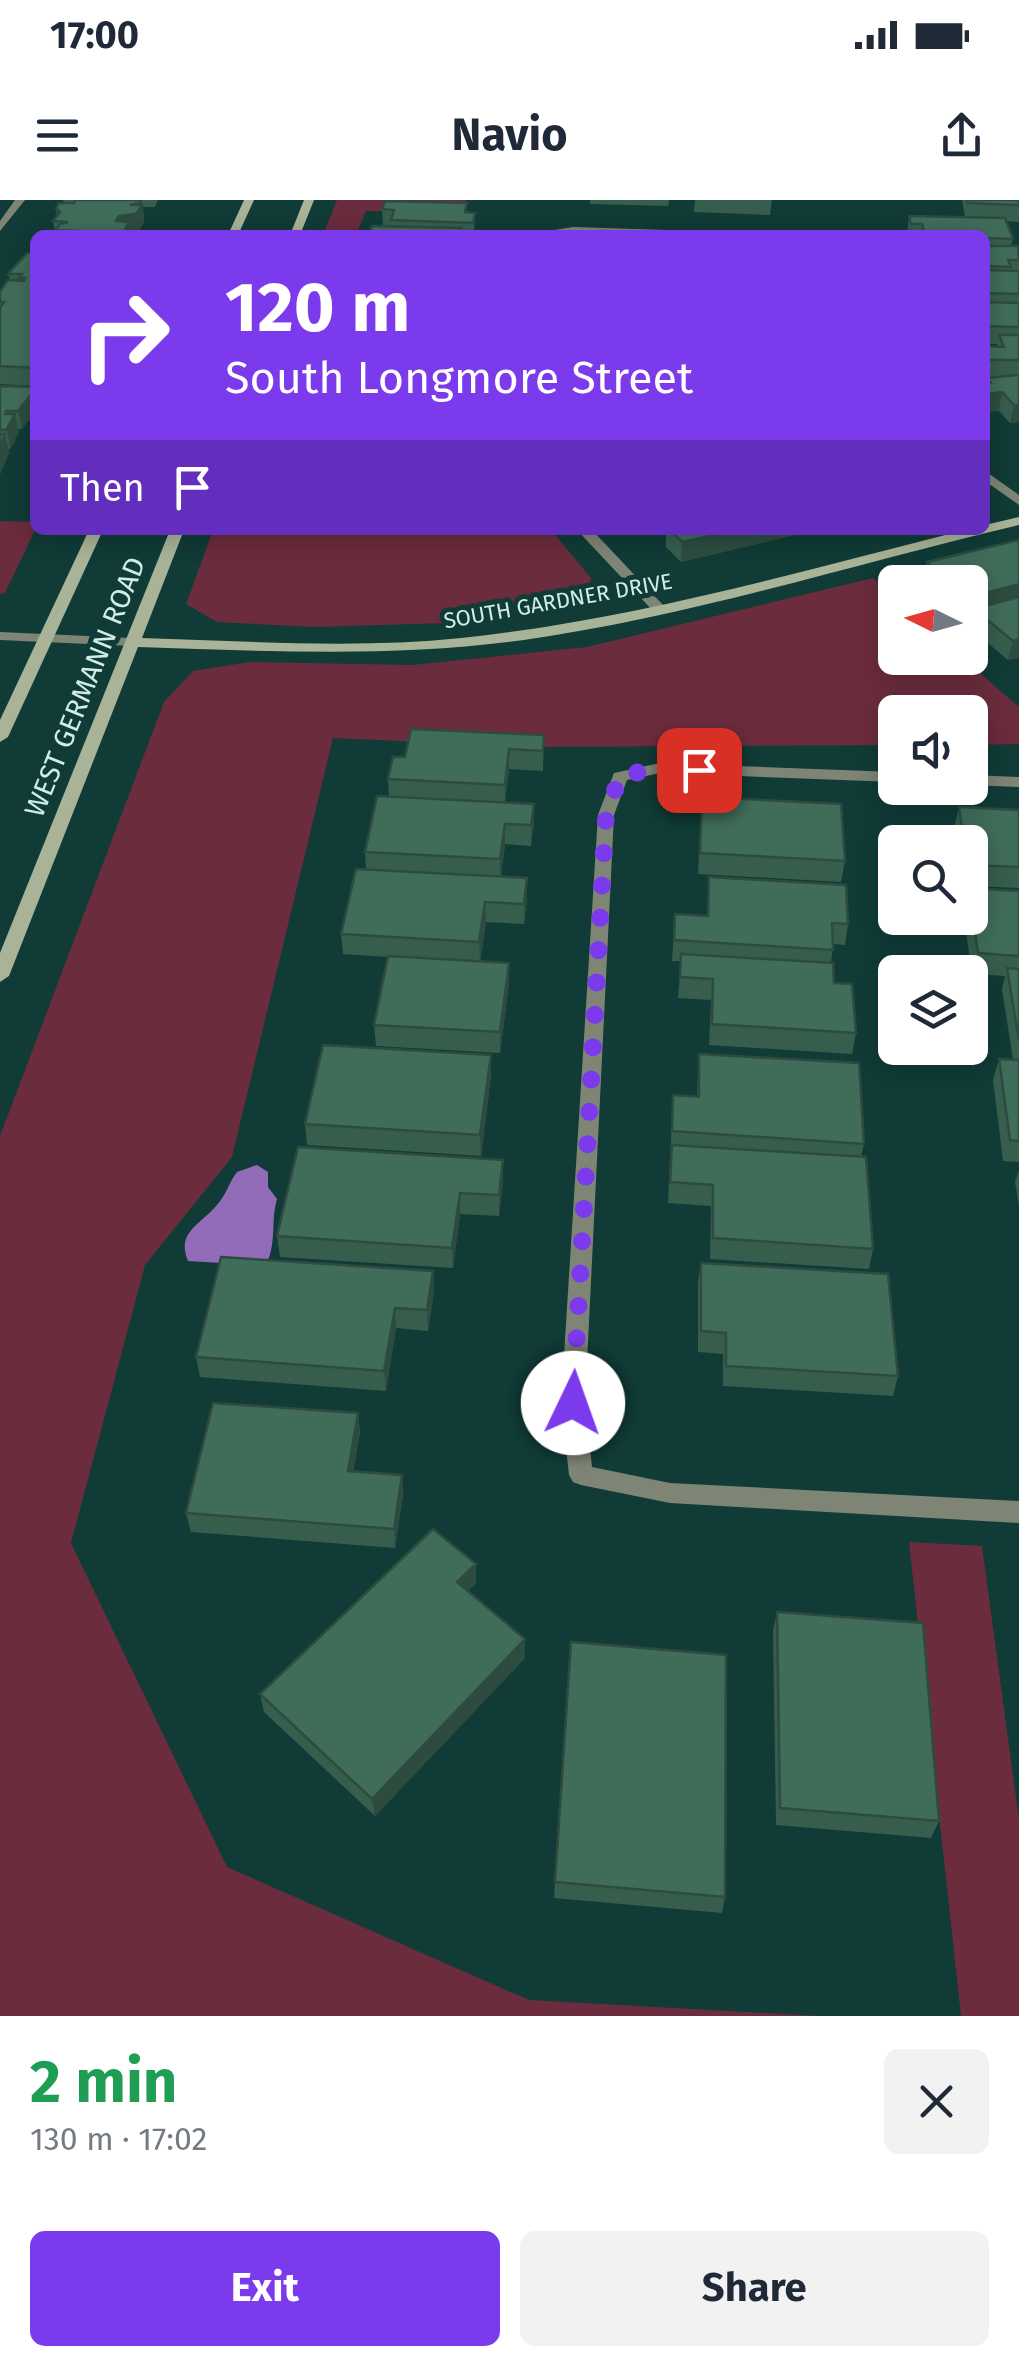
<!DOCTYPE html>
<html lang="en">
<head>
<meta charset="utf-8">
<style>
	body { margin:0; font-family:"Fira Sans",sans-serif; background:#f2f2f3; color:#1f2937; height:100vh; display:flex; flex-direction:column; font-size:38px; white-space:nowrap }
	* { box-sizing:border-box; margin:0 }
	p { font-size:32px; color:#747a83 }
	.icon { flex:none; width:55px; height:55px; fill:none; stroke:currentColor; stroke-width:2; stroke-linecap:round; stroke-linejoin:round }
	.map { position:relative; height:1816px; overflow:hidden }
	.details { display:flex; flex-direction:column; background:#fff; flex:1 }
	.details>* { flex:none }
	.banner { position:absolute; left:30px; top:30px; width:960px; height:305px; border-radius:15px; box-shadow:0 5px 25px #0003; background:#7c3aed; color:#fff; overflow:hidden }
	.needle { width:65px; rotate:275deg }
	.tools { position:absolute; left:878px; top:365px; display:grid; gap:20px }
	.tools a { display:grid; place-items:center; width:110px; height:110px; border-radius:15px; background:#fff; box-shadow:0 5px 25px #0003; font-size:50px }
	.pin { position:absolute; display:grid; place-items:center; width:85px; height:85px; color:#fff; margin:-42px; border-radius:20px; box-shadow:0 5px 15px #0006 }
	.me { position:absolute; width:110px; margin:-55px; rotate:3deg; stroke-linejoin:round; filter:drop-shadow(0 0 8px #0008) }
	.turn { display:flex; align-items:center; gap:35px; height:210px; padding:0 30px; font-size:45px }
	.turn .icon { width:130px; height:130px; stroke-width:2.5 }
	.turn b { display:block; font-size:70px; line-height:85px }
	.then { display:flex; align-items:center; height:95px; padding:0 30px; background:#0003; gap:20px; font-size:38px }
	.round { display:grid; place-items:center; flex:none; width:105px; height:105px; border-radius:15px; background:#f2f2f3 }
	.head { display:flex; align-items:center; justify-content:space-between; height:170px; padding:0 30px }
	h1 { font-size:60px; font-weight:700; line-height:75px; color:#1e9e55 }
	.button { display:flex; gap:20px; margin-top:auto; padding:20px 30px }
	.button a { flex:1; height:115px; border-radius:15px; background:#7c3aed; color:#fff; font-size:40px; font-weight:700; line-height:115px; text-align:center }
	.button a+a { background:#f2f2f3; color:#1f2937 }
	.status { display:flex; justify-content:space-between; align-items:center; height:70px; padding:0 50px; background:#fff; direction:ltr }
	.status svg { height:28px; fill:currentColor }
	header { display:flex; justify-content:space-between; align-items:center; height:130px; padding:0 30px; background:#fff; font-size:45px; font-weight:700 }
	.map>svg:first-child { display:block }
	.green { fill:#6b2c3d }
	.water { fill:#926cb9 }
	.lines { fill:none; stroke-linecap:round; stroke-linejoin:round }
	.street { fill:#7e8574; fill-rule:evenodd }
	.secondary { fill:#a8b397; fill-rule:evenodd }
	.wall { fill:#375e4d }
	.shaded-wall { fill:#2d4c3f }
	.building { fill:#406d5a; stroke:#2d4c3f; stroke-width:2.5 }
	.route { stroke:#7c3aed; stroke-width:18; stroke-dasharray:0 32.4 }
	.labels { text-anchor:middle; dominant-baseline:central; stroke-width:10; stroke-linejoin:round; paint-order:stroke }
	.far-street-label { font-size:22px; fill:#d1ede8; stroke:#103b37 }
	.street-label { font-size:28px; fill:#d1ede8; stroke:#103b37 }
</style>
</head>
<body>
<div class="status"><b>17:00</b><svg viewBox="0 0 49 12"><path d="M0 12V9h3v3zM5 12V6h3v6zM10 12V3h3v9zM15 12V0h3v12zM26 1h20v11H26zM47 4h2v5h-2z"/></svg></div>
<header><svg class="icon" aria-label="menu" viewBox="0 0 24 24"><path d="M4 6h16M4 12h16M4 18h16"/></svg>Navio<svg class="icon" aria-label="share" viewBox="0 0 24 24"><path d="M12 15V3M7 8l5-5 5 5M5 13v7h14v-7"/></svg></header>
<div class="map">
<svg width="1019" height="1816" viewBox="0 0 1019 1816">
	<rect width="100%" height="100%" fill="#103b37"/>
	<path class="green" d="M337 0H466L464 14 366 11 356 35H323Z
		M0 321 35 322V330L5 393 0 394Z
		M213 330H551L591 378 586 401 481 422 314 427 217 422 186 404Z
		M873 378 895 397V458H963L1019 507V544L970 545V512H895V545L531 547 333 538 232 957 145 1065 71 1343 227 1667 529 1800 821 1816H0V936L164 502 193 471 250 462 412 465 587 447Z
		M909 1342 982 1346 1019 1620V1816H961Z"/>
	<path class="water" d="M257 965 268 972V987L277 999C271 1020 276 1036 269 1058L256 1065 188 1061C175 1030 204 1024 220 1001 227 992 230 981 237 972Z"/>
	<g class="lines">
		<path class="street" d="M15 0H25L0 31V21Z
			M573 27 727 32 732 35H524Z
			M985 271 1019 295V305L985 281Z
			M577 330H592L664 406V412H654Z
			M0 432 132 438 139 442 132 446 0 440Z
			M660 563 895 572V582L660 573 627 580 614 615 585 1203 592 1267 670 1283 1019 1301V1323L670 1303 581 1285 573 1282 569 1275 561 1203 598 615 614 573Z
			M970 575 1019 577V587L970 585Z"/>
		<path class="secondary" d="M244 0H254L238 35H228Z
			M304 0H314L300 35H290Z
			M1019 317V325C854 364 692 416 524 440 396 458 267 451 138 447L9 776 0 782V753L170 330H184L142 438C248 441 355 449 461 438 633 420 798 372 965 330H985V325Z
			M89 330H103L8 537 0 542V520Z"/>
	</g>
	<path class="wall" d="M63 0H158L155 7H143L144 22 139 31 130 32 131 35H56L53 21 57 16 56 8 64 3Z
		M590 0H669L668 6 590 4Z
		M695 0H772L770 15 694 12Z
		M962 0H1019V22L1006 21 1013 39 1011 46 1019 49V222L1010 223 999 211 985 212V184L987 178H995H985V146L997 147V144H985V35H907L909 16 965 17Z
		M382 9 475 13 474 35H369L391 27 383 26Z
		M35 53V186L0 184V92L10 80 8 74Z
		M0 186 35 187 22 229H18L19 233 10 249H8L9 253 0 274Z
		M666 330H799V334L681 362 666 347Z
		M1019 340V458L1008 460 970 428 973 414 970 415V382H923L927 362Z
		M544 535 543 571 509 569 505 602 534 604 531 646 505 644 501 677 527 699 524 724 486 722 480 762 509 784 500 853 376 846 374 825 388 757 343 754 341 734 366 669 365 652 389 596 388 579 405 557Z
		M702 597 845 661 841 682 698 674Z
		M959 607 1019 610V688L970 686V642H956L954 628Z
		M709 677 848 724 845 745 833 744 831 763 834 783 856 833 852 854 709 845 711 800 678 798 681 761H672L675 714 707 716Z
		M970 688 1019 691V962L1003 961 993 880 999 859 1013 860 1002 789 1005 776 972 774 964 718H970Z
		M699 854 864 944 861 957 873 1049 869 1069 710 1059 711 1006 668 1003 673 895 697 897Z
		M491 855V876L481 956 307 945 305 924Z
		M1019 970V1006L1015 982Z
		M503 981 499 1016 460 1014 453 1068 280 1057 277 1036Z
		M701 1063 898 1176 893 1196 723 1186V1154L698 1152V1083Z
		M433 1071 434 1091 428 1131 396 1128 386 1191 200 1177 196 1157Z
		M358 1213 360 1233 353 1272 402 1275 403 1295 395 1348 191 1332 186 1313Z
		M476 1364V1383L468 1391 525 1439V1458L375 1616 264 1512 260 1494Z
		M777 1412 939 1621 931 1638 776 1625 773 1431Z
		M571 1442 725 1697 722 1713 554 1698Z"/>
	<path class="shaded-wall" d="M140 0H142L144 22 139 31 130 32 131 35H123L116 21 119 16Z
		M35 190V213L22 229 18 211Z
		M1002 192 999 211 985 212V194Z
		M1014 205H1019V222L1010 223Z
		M6 211 9 225 15 214 19 233 10 249 5 214Z
		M5 234 9 253 0 274V246Z
		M736 330H799V334L681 362 682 342Z
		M1019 384V403L974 409 973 414 970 415V397Z
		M1019 439V458L1008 460 1013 441Z
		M509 549V569L505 605V585Z
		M534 604V625L531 646V625Z
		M505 624V644L500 680V659Z
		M527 678V699L524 724V704Z
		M485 702 486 722 480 762 479 742Z
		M509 763V784L500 853V832Z
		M491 855V876L481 956 480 935Z
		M503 960V981L499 1016V995Z
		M460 993V1014L453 1068 452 1048Z
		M433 1071 434 1091 428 1131 427 1110Z
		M395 1108 396 1128 386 1191 384 1171Z
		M358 1213 360 1233 350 1291 348 1271Z
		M402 1275 403 1295 395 1348 394 1329Z
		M476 1364V1383L458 1401 457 1382Z
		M525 1439V1458L375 1616 372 1599Z"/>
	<path class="building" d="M75 0H140L139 3 130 5H142L136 14 119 16 116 21 129 22 123 33 56 30 60 24 68 22 53 21 60 12 56 8 59 3H74Z
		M967 0H1019V5L968 3Z
		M385 1 467 3 465 12 475 13 473 23 391 20 394 10 382 9Z
		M909 16 1005 18 1013 39 985 38V35H925L922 24H911Z
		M372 26 461 28 459 35H369Z
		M602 31 672 33V35H586H601Z
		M985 46H1018L1019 60H1008L1011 67 985 66Z
		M27 53H35V168L0 166V108L4 102H0V92L8 80 24 81 25 78H19L22 74H8Z
		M985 70 1019 71V94L985 93Z
		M985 102 1019 103V127L985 126Z
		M999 135H1019V160H985V146L1004 147Z
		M1019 175V205H1014L1002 192 985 194V184L991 183 987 178Z
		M0 186 35 187V190L18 211H6L5 214H15L6 230H0Z
		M0 234H5L0 246Z
		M670 330H736L682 342Z
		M1019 340V384L970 397V382H931L926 378 942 375 927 362Z
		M1019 397V439L1013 441 974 409Z
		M411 529 544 535 543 551 509 549 505 585 388 579 393 557H405Z
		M377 596 534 604 531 625 505 624 500 659 365 652Z
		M702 597 841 604 845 661 700 653Z
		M959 607 1019 610V667L970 665V642H964Z
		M356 669 527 678 524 704 485 702 479 742 341 734Z
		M709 677 846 685 848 724 832 723 833 750 674 740 675 714 708 716Z
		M970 688 1019 691V756L978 753 970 701Z
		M681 754 833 763 834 783 852 784 856 833 712 824 713 779 680 777Z
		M388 756 509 763 500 832 374 825Z
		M1007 768 1019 769V841Z
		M323 845 491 855 480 935 305 924Z
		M699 854 859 863 864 944 672 931 673 895 699 897Z
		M999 859 1019 860V941L1010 940Z
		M672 945 866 957 873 1049 713 1038V985L670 982Z
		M298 947 503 960 499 995 460 993 452 1048 277 1036Z
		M221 1057 433 1071 427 1110 395 1108 384 1171 196 1157Z
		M701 1063 888 1074 898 1176 726 1166V1133L701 1131Z
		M213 1203 358 1213 348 1271 402 1275 394 1329 186 1313Z
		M433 1329 476 1364 457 1382 525 1439 372 1599 260 1494Z
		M777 1412 923 1423 939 1621 780 1608Z
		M571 1442 726 1455 725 1697 555 1682Z"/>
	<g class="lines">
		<path class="route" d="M573 1203 606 615 620 576 660 568 699 570"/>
	</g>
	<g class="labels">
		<g class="far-street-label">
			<text transform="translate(558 401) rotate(-10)">SOUTH GARDNER DRIVE</text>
		</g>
		<g class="street-label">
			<text transform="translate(85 487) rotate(-68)">WEST GERMANN ROAD</text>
		</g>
	</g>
</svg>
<div class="tools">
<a><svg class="needle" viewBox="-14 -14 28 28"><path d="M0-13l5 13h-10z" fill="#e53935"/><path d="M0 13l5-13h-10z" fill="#747a83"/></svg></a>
<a><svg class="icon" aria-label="sound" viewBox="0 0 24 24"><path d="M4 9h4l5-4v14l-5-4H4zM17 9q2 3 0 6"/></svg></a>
<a><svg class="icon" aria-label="search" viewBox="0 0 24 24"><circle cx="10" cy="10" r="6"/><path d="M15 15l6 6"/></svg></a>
<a><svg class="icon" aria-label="layers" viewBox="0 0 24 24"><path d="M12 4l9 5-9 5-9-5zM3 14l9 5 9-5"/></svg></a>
</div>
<div class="pin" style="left:699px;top:570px;background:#d93025"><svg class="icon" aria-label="arrive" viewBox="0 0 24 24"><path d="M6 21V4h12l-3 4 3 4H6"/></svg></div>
<svg class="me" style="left:573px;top:1203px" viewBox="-20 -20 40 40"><circle r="19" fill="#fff"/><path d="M0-13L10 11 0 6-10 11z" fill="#7c3aed"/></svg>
<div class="banner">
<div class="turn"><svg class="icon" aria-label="right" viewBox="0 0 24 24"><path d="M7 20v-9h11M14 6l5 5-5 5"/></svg><div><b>120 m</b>South Longmore Street</div></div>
<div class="then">Then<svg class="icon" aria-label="arrive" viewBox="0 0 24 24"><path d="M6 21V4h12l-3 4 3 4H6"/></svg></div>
</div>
</div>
<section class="details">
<div class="head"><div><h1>2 min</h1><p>130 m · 17:02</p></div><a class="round"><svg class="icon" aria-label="close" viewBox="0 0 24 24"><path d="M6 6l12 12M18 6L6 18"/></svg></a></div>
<div class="button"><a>Exit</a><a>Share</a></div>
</section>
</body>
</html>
